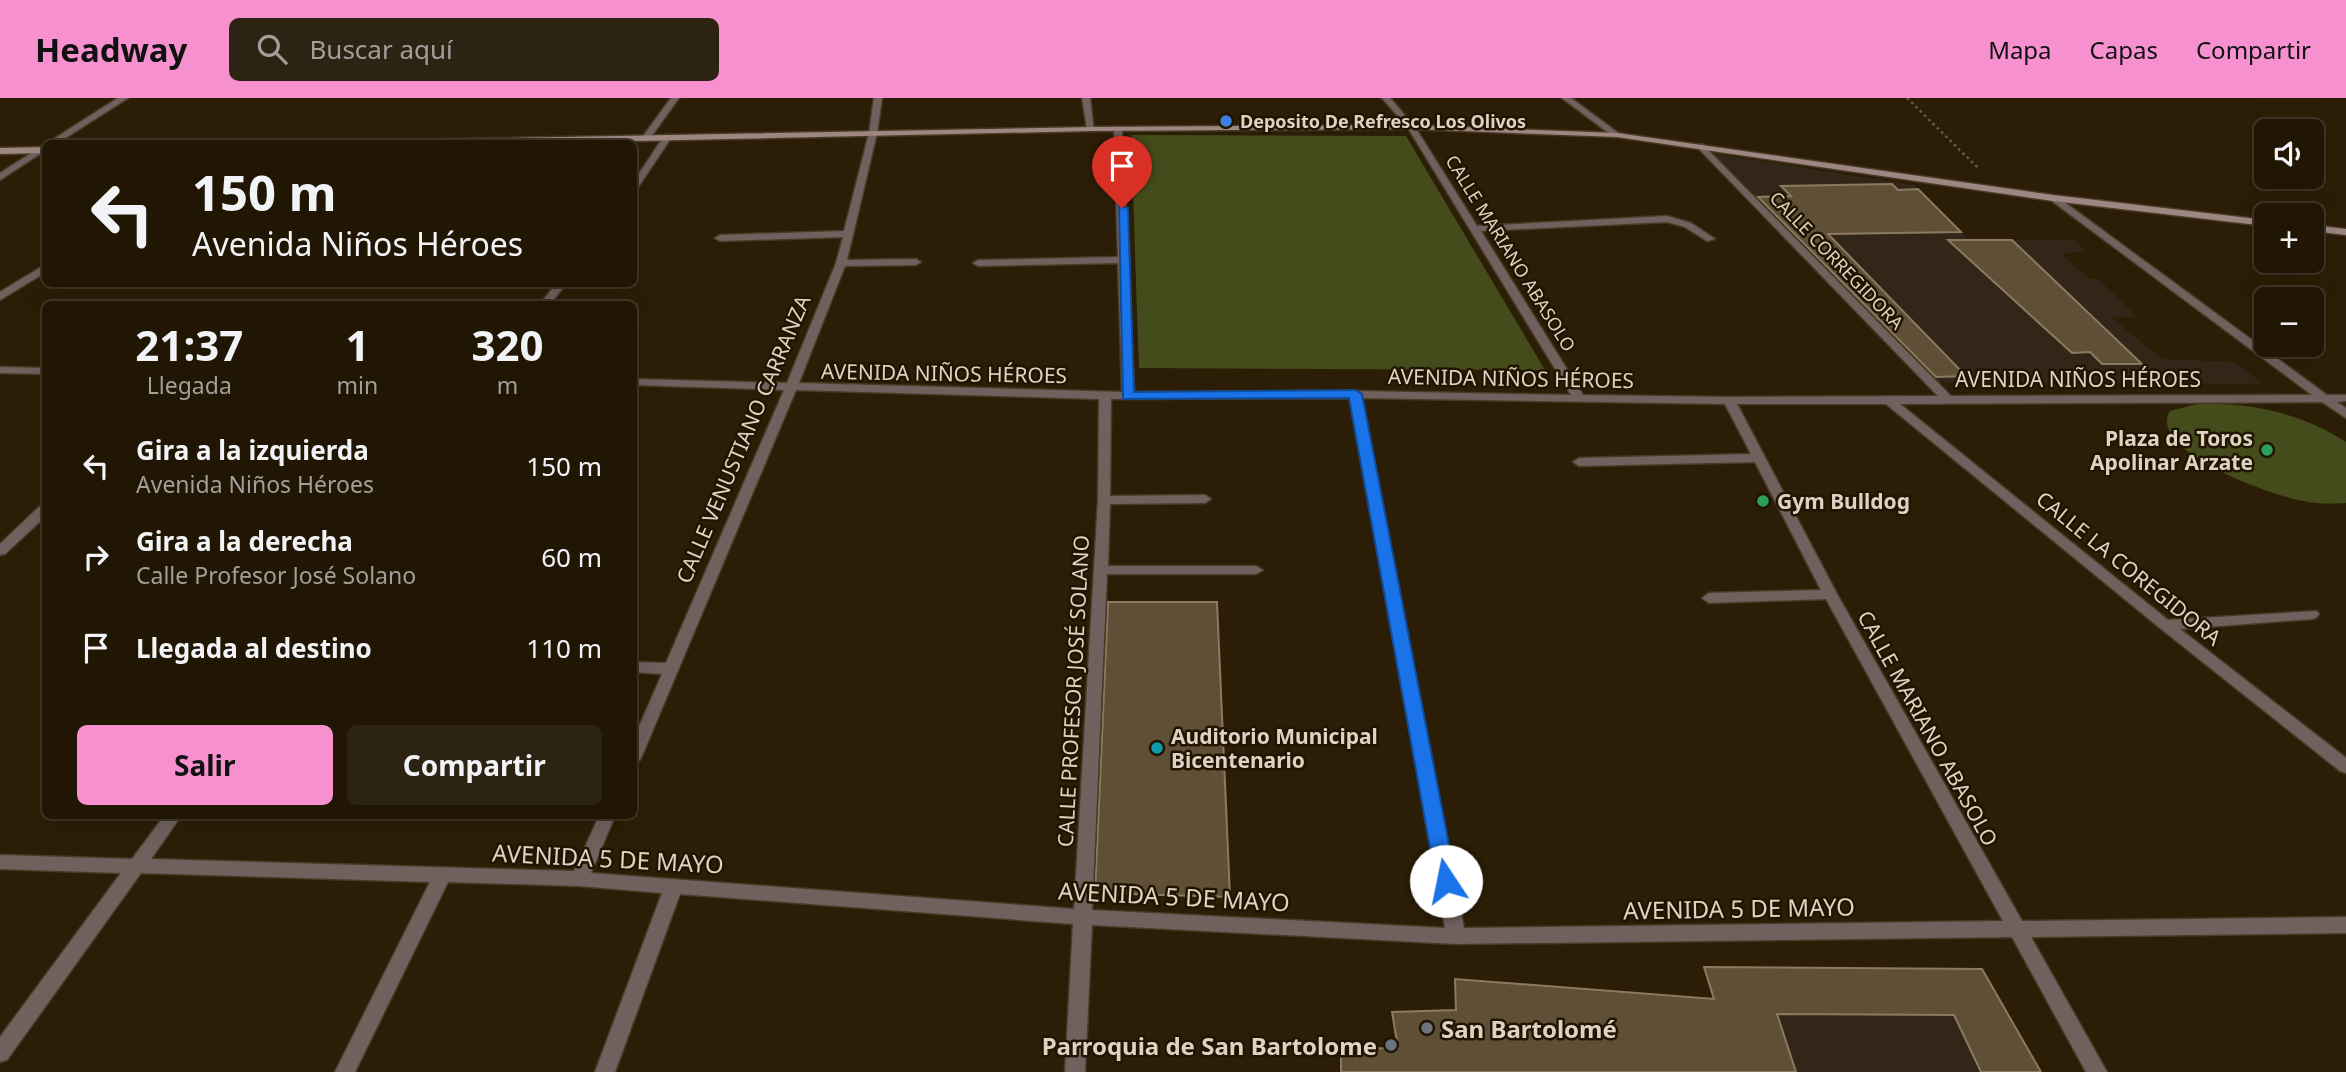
<!DOCTYPE html>
<html lang="es">
<head>
<meta charset="utf-8">
<style>
	body { margin:0; font-family:"Noto Sans",sans-serif; background:#2d2313; color:#f1f3f6; height:100vh; display:flex; flex-direction:column; font-size:26px; white-space:nowrap }
	* { box-sizing:border-box; margin:0 }
	p { font-size:23px; color:#a29f9a }
	.icon { flex:none; width:38px; height:38px; fill:none; stroke:currentColor; stroke-width:2; stroke-linecap:round; stroke-linejoin:round }
	.map { position:relative; flex:1; overflow:hidden }
	.sheet { position:absolute; left:42px; top:203px; width:595px; height:518px; display:flex; flex-direction:column; background:#211604; border-radius:10px; box-shadow:0 7px 28px #0002,0 0 0 2px #3e3526 }
	.sheet>* { flex:none }
	.hud { position:absolute; left:42px; top:42px; width:595px; height:147px; border-radius:10px; box-shadow:0 7px 28px #0002,0 0 0 2px #3e3526; background:#211604; color:#f1f3f6; overflow:hidden }
	.buttons { position:absolute; left:2254px; top:21px; display:grid; gap:14px }
	.buttons a { display:grid; place-items:center; width:70px; height:70px; border-radius:10px; background:#211604; box-shadow:0 7px 28px #0002,0 0 0 2px #3e3526; font-size:35px }
	.pin { position:absolute; display:grid; place-items:center; width:60px; height:60px; color:#fff; margin:-72px -30px; border-radius:50% 50% 50% 0; rotate:-45deg; box-shadow:0 0 7px #0007 }
	.pin .icon { rotate:45deg }
	.me { position:absolute; width:77px; margin:-38px; rotate:349deg; stroke-linejoin:round; filter:drop-shadow(0 0 5px #0008) }
	.turn { display:flex; align-items:center; gap:24px; height:147px; padding:0 35px; font-size:32px }
	.turn .icon { width:91px; height:91px; stroke-width:2.5 }
	.turn b { display:block; font-size:49px; line-height:60px }
	.eta { display:flex; justify-content:space-evenly; align-items:center; height:119px; text-align:center }
	.eta b { font-size:42px; font-weight:700; line-height:49px }
	.primary-button { display:flex; gap:14px; margin-top:auto; padding:14px 35px }
	.primary-button a { flex:1; height:80px; border-radius:10px; background:#f690cf; color:#111; font-size:28px; font-weight:700; line-height:80px; text-align:center }
	.primary-button a+a { background:#2d2313; color:#f1f3f6 }
	ul { padding:0; list-style:none }
	li { display:flex; align-items:center; gap:21px; height:91px; padding:0 35px }
	li div { flex:1 }
	li b { display:block; font-size:26px }
	li em { font-style:normal }
	header { display:flex; align-items:center; gap:42px; box-sizing:border-box; height:98px; padding:0 35px; background:#f690cf; color:#111 }
	header strong { font-size:33px }
	nav { display:flex; gap:38px; margin-inline-start:auto; font-size:24px }
	.search { width:490px; height:63px; background:#2d2313; display:flex; align-items:center; gap:18px; box-sizing:border-box; padding:0 24px; border-radius:10px; color:#a29f9a; font-size:26px }
	.map>svg:first-child { display:block }
	.education { fill:#312617 }
	.green { fill:#454c1b }
	.building { fill:#5f4f36; stroke:#8b7a60; stroke-width:2 }
	.lines { fill:none; stroke-linecap:round; stroke-linejoin:round }
	.street-casing { stroke:#483b25; stroke-width:3 }
	.secondary-casing { stroke:#483b25; stroke-width:3 }
	.path { stroke:#685c47; stroke-width:2.5; stroke-dasharray:2.5 3.5; stroke-linecap:butt }
	.street { fill:#70615f; fill-rule:evenodd }
	.secondary { fill:#9e8683; fill-rule:evenodd }
	.route { fill:#1a73e8; stroke:#114b97; stroke-width:2 }
	.shop-dot { fill:#3f7fe0; stroke:#221500; stroke-width:2.5 }
	.leisure-dot { fill:#2e9e5b; stroke:#221500; stroke-width:2.5 }
	.culture-dot { fill:#0f9aa8; stroke:#221500; stroke-width:2.5 }
	.worship-dot { fill:#6b7280; stroke:#221500; stroke-width:2.5 }
	.labels { text-anchor:middle; dominant-baseline:central; stroke-width:5; stroke-linejoin:round; paint-order:stroke }
	.far-poi-label { font-size:18px; font-weight:bold; fill:#dcd3c5; stroke:#221500; text-anchor:start }
	.far-street-label { font-size:18px; fill:#dcd3c5; stroke:#221500 }
	.street-label { font-size:21px; fill:#dcd3c5; stroke:#221500 }
	.poi-label { font-size:21px; font-weight:bold; fill:#dcd3c5; stroke:#221500; text-anchor:start }
	.near-street-label { font-size:24px; fill:#dcd3c5; stroke:#221500 }
	.near-poi-label { font-size:24px; font-weight:bold; fill:#dcd3c5; stroke:#221500; text-anchor:start }
</style>
</head>
<body>
<header>
<strong>Headway</strong>
<div class="search"><svg class="icon" aria-label="search" viewBox="0 0 24 24"><circle cx="10" cy="10" r="6"/><path d="M15 15l6 6"/></svg>Buscar aquí</div>
<nav><a>Mapa</a><a>Capas</a><a>Compartir</a></nav>
</header>
<div class="map">
<svg width="2346" height="974" viewBox="0 0 2346 974">
	<rect width="100%" height="100%" fill="#2c1e06"/>
	<path class="education" d="M1709 55 1914 87 1969 142H2073L2087 153 2062 156 2089 181H2098L2138 219H2111L2162 261 2235 264 2263 286 1930 284Z
		M1705 869 1982 871 2041 974H1737Z"/>
	<path class="green" d="M1131 37 1406 38 1545 272 1139 270Z
		M2197 306C2250 304 2301 315 2346 344V405C2332 406 2317 406 2303 403 2275 398 2146 354 2170 313Z"/>
	<path class="building" d="M1892 86 1898 92 1918 91 1961 134 1828 136 1966 278 1936 279 1758 99 1791 98 1781 88Z
		M1948 142H2012L2142 266H2102L2090 254 2072 255Z
		M1108 504H1217L1230 799 1095 795Z
		M1704 869 1982 871 2041 974H1981L1954 917 1777 916 1796 974H1341V951L1398 950 1392 914 1456 912 1455 881 1714 901Z"/>
	<g class="lines">
		<defs>
			<path id="street" d="M118 0H128L56 46H46V52L0 82V75Z
				M671 0H679L648 43H642L641 41Z
				M874 0H882L877 35 847 162 916 161 921 164 916 167 845 168 799 285 1122 294 1118 165 978 168 973 165 978 162 1118 159 1114 31 1118 29 1122 31 1128 160 1130 162 1128 164 1134 294 1355 293 1571 297 1408 30 1382 0H1390L1415 29 1477 128 1667 118 1691 125 1715 141 1707 143 1685 129 1667 124 1481 133 1583 297 1729 299 1938 298 1699 51 1698 49 1702 46 1951 298 2312 297 2048 100 2056 98 2327 297H2346V303L2337 304 2346 310V320L2322 304 1900 306 2168 522 2317 513 2319 516 2317 519 2312 521 2180 531 2346 660V675L2340 673 2160 530 1886 306H1737L1837 496 2022 823 2346 819V835L2031 839 2107 974H2086L2012 839 1456 846 1092 827 1085 974H1065L1073 826 680 796 615 974H595L662 795 579 788 448 784 355 974H335L430 784 141 775 7 962 0 964V939L121 775 0 771V757L132 761 164 718H181L151 761 574 773 599 718H615L591 775 1074 811 1098 402 1099 301 796 292 642 658 640 662 634 664V640L662 576 634 574V564L666 565 784 292 634 287V281L787 285 836 165 843 139 720 143 715 140 720 137 844 133 869 35ZM1350 300 1445 830 1092 812 1107 476H1256L1263 472 1256 468H1108L1110 406 1205 405 1211 401 1205 397 1110 398 1111 301ZM1361 300 1725 306 1751 356 1579 360 1573 364 1579 368 1755 364 1821 492 1709 495 1702 500 1709 505 1826 501 2003 823 1464 830Z
				M1082 0H1090L1094 33 1087 31Z
				M1562 0H1571L1621 37 1614 39Z
				M664 38 671 40 637 91 634 92V83Z
				M46 166V174L0 202V194Z
				M556 186H566L550 206H540Z
				M0 269 46 270V276L0 275Z
				M46 406V418L5 456 0 457V446L41 407Z"/>
			<path id="secondary" d="M1411 27 1617 35 2053 97 2266 122V128L2053 103 1617 39 1411 31 1091 33 499 46H346L350 43 1091 29Z
				M46 49V55L0 56V50Z
				M2312 127 2346 131V137L2312 133Z"/>
		</defs>
		<use href="#street" class="street-casing"/>
		<use href="#secondary" class="secondary-casing"/>
		<path class="path" d="M1907 0 1978 70"/>
		<use href="#street" class="street"/>
		<use href="#secondary" class="secondary"/>
	</g>
	<path class="route" d="M1119 107 1128 110 1134 294 1355 292 1362 296 1456 783 1453 789 1446 792 1439 789 1436 783 1349 300 1123 301Z"/>
	<circle class="shop-dot" cx="1226" cy="23" r="7"/>
	<g class="leisure-dot">
		<circle cx="2267" cy="352" r="7"/>
		<circle cx="1763" cy="403" r="7"/>
	</g>
	<circle class="culture-dot" cx="1157" cy="650" r="7"/>
	<g class="worship-dot">
		<circle cx="1427" cy="930" r="7"/>
		<circle cx="1391" cy="947" r="7"/>
	</g>
	<g class="labels">
		<g class="far-poi-label">
			<text x="1240" y="23">Deposito De Refresco Los Olivos</text>
		</g>
		<g class="far-street-label">
			<text transform="translate(1511 155) rotate(58)">CALLE MARIANO ABASOLO</text>
			<text transform="translate(1837 162) rotate(46)">CALLE CORREGIDORA</text>
		</g>
		<g class="street-label">
			<text transform="translate(944 275) rotate(1)">AVENIDA NIÑOS HÉROES</text>
			<text transform="translate(1511 280) rotate(1)">AVENIDA NIÑOS HÉROES</text>
			<text x="2078" y="281">AVENIDA NIÑOS HÉROES</text>
			<text transform="translate(743 341) rotate(-67)">CALLE VENUSTIANO CARRANZA</text>
			<text transform="translate(2129 470) rotate(39)">CALLE LA COREGIDORA</text>
			<text transform="translate(1073 593) rotate(-87)">CALLE PROFESOR JOSÉ SOLANO</text>
			<text transform="translate(1928 630) rotate(61)">CALLE MARIANO ABASOLO</text>
		</g>
		<g class="poi-label">
			<text x="2253" y="340" text-anchor="end">Plaza de Toros<tspan x="2253" dy="24">Apolinar Arzate</tspan></text>
			<text x="1777" y="403">Gym Bulldog</text>
			<text x="1171" y="638">Auditorio Municipal<tspan x="1171" dy="24">Bicentenario</tspan></text>
		</g>
		<g class="near-street-label">
			<text transform="translate(608 760) rotate(3)">AVENIDA 5 DE MAYO</text>
			<text transform="translate(1174 798) rotate(3)">AVENIDA 5 DE MAYO</text>
			<text transform="translate(1739 810) rotate(-1)">AVENIDA 5 DE MAYO</text>
		</g>
		<g class="near-poi-label">
			<text x="1441" y="930">San Bartolomé</text>
			<text x="1377" y="947" text-anchor="end">Parroquia de San Bartolome</text>
		</g>
	</g>
</svg>
<div class="buttons">
<a><svg class="icon" aria-label="sound" viewBox="0 0 24 24"><path d="M4 9h4l5-4v14l-5-4H4zM17 9q2 3 0 6"/></svg></a>
<a>+</a>
<a>−</a>
</div>
<div class="pin" style="left:1122px;top:110px;background:#d93025"><svg class="icon" aria-label="arrive" viewBox="0 0 24 24"><path d="M6 21V4h12l-3 4 3 4H6"/></svg></div>
<svg class="me" style="left:1446px;top:783px" viewBox="-20 -20 40 40"><circle r="19" fill="#fff"/><path d="M0-13L10 11 0 6-10 11z" fill="#1a73e8"/></svg>
<div class="hud">
<div class="turn"><svg class="icon" aria-label="left" viewBox="0 0 24 24"><path d="M17 20v-9H6M10 6l-5 5 5 5"/></svg><div><b>150 m</b>Avenida Niños Héroes</div></div>
</div>
<section class="sheet">
<div class="eta">
<div><b>21:37</b><p>Llegada</p></div>
<div><b>1</b><p>min</p></div>
<div><b>320</b><p>m</p></div>
</div>
<ul>
<li><svg class="icon" aria-label="left" viewBox="0 0 24 24"><path d="M17 20v-9H6M10 6l-5 5 5 5"/></svg><div><b>Gira a la izquierda</b><p>Avenida Niños Héroes</p></div><em>150 m</em></li>
<li><svg class="icon" aria-label="right" viewBox="0 0 24 24"><path d="M7 20v-9h11M14 6l5 5-5 5"/></svg><div><b>Gira a la derecha</b><p>Calle Profesor José Solano</p></div><em>60 m</em></li>
<li><svg class="icon" aria-label="arrive" viewBox="0 0 24 24"><path d="M6 21V4h12l-3 4 3 4H6"/></svg><div><b>Llegada al destino</b></div><em>110 m</em></li>
</ul>
<div class="primary-button"><a>Salir</a><a>Compartir</a></div>
</section>
</div>
</body>
</html>
